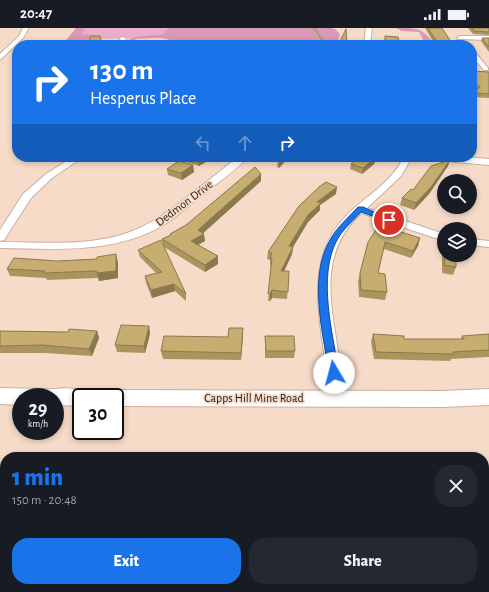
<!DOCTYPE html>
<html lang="en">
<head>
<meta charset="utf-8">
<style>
	body { margin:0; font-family:"Alegreya Sans",sans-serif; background:#242831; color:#f1f3f6; height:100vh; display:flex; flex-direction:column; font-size:15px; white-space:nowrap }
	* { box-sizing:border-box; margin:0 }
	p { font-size:13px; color:#9ea1a6 }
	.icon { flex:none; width:22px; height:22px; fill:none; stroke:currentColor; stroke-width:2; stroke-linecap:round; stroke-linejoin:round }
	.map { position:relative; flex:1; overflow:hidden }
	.sheet { position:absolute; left:0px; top:424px; width:489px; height:140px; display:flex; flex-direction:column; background:#171b24; border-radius:16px 16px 0 0; box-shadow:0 2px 6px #0003 }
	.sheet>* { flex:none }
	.banner { position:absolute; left:12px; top:12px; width:465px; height:122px; border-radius:16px; box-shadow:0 2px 6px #0003; background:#1a73e8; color:#fff; overflow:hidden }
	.controls { position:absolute; left:437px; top:146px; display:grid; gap:8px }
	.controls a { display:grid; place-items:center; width:40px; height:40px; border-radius:50%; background:#171b24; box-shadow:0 2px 6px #0003; font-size:20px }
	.speed { position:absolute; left:12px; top:360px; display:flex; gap:8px; font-size:20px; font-weight:700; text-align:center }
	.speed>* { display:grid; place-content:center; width:52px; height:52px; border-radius:50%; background:#171b24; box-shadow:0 2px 6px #0003; line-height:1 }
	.speed small { font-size:10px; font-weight:400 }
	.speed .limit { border:2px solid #111; border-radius:6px; background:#fff; color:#111 }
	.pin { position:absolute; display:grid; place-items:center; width:34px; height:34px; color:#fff; margin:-17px; border:2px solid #fff; border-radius:50%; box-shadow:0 1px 4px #0007 }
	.me { position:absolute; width:44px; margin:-22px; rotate:352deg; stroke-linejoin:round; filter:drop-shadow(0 0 3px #0008) }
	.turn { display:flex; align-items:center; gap:14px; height:84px; padding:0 12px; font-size:18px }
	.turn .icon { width:52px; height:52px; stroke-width:2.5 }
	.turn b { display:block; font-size:28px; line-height:34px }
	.lanes { display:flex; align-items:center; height:38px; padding:0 12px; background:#0003; justify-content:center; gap:20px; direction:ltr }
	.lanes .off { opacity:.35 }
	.round { display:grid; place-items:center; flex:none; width:42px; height:42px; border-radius:16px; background:#242831 }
	.head { display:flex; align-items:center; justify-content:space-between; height:68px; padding:0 12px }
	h1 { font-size:24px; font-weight:800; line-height:30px; color:#1a73e8 }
	.primary-button { display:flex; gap:8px; margin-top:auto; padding:8px 12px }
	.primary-button a { flex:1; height:46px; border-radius:16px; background:#1a73e8; color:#fff; font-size:16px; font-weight:800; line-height:46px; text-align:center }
	.primary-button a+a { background:#242831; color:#f1f3f6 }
	.status { display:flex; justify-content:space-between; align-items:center; height:28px; padding:0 20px; background:#171b24; direction:ltr }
	.status svg { height:11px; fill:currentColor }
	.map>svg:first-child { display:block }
	.green { fill:#ebadc7 }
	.forest { fill:#da99b5 }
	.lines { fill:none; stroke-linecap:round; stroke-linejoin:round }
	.stream { stroke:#97a568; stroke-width:2 }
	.minor-casing { stroke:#caaf9d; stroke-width:2 }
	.tertiary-casing { stroke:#caaf9d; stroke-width:2 }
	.minor { fill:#fff; fill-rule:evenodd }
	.tertiary { fill:#fff; fill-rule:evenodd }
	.wall { fill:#ab955f }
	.shaded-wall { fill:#8b794e }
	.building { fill:#c7ad6f; stroke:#8b794e }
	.route { fill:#1a73e8; stroke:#114b97 }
	.labels { text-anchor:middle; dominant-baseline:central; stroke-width:3.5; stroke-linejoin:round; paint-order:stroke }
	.street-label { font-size:12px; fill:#221811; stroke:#f6dbc8 }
</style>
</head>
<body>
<div class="status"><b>20:47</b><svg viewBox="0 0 49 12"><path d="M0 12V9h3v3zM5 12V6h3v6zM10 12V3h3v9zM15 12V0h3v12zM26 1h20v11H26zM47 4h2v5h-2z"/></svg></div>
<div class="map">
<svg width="489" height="564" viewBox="0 0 489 564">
	<rect width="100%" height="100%" fill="#f6dbc8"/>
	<path class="green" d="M78 0H322L320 17H178L173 10 69 11Z"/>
	<path class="forest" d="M76 0H85L81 6 95 7V10L83 13 77 17H62Z
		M170 0H331L335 1 340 6 337 17H180C165 7 152 10 135 11V15L127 16 128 12 137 9 165 6 164 4Z
		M396 0C420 0 422 0 435 17H426L419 4 402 3Z
		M0 469H5V559H484V469H489V564H0Z"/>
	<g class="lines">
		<path class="stream" d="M314 0 326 17"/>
		<defs>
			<path id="minor" d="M23 0H29L23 10 0 32V26L19 8Z
				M366 0H372L370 17H364Z
				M460 8H489V12L458 11 457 10Z
				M121 9 126 10 124 17H118Z
				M472 22 474 23 488 40V42H484L472 28Z
				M73 129H83L52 150 31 170 4 212 0 213V202L23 166 46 146Z
				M238 129H247C236 143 217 155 203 166 189 177 177 189 162 198 113 226 54 221 0 220V214C42 214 90 219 130 204 153 195 171 182 190 167 206 154 222 142 238 129Z
				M404 129H412L401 148 367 180 444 206V213L361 185C323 221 328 263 336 310 339 331 342 351 346 371L343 376 338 377 333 376 330 371C328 351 325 331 322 311 316 265 312 223 347 187 366 168 391 155 404 129Z
				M430 129H464L489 131V137L434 132Z
				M470 211 489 213V219L470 217Z"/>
			<path id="tertiary" d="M0 360 46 361C50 362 51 361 55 361 65 359 79 361 88 364L91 369H81V378L55 377V369H21V377L0 376Z
				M489 361V377L443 379 115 378V369H105L108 364 115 362 443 363Z"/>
		</defs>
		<use href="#minor" class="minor-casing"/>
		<use href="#tertiary" class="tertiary-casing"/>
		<use href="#minor" class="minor"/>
		<use href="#tertiary" class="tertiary"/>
	</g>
	<path class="wall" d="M425 0H442L453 17H435Z
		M468 0H489V7L473 6Z
		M482 10H489V24L481 13Z
		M472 43 489 44V70L472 69 474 65 477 62 472 59Z
		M184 129H210L211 131 199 138 184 133Z
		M280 129H289L279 140 277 139 278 133Z
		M351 136H374L362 146 350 141Z
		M193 137 194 144 182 152 168 147 167 141Z
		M448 138 429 166 414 182 400 177 402 170 413 162Z
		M261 153 203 205 205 213 198 217 218 228V236L205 244 164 219 186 266V273L175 263 152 270 146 255 145 248 156 245 140 229 138 222 163 216 162 211 170 208V206L186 197Z
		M336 166 320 177V182L308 194 293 219 292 226 284 243H289L287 271 272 270 270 273H268L271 237H270V232L267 231 268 224 299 178Z
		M420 210 418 218 411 230 384 221 378 245 387 264 385 272 359 269 358 253 368 214Z
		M444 224V227H456V239L453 247 442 245V228Z
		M57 233 118 234V250L99 253 98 250 47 252 46 250 10 248 7 241Z
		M149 298 150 306 145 325 117 324 115 317Z
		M0 303 68 304 97 303 99 310 92 328 45 325H0Z
		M373 306 404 311H461L462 308 489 306V329L451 331 450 333 374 331 371 314Z
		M243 307 241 332 163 331 161 323 228 309Z
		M265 308 295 323 294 330H265Z"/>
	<path class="shaded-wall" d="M202 129H210L211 131 199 138 198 131Z
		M284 129H289L279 140V134Z
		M376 129H378L374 136 362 146 363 140Z
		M450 132 448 138 429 166 414 182 416 175Z
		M193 137 194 144 182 152 181 145Z
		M261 146V153L200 208 204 206 205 213 192 220 191 213 198 202Z
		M337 159 336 166 320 177V182L308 194 293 219 292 226 281 250V243L289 218 317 174Z
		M420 210 418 218 411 230 413 223Z
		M116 226 118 234V250L99 253 97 245Z
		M218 228V236L205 244V237Z
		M174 256 175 263 152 270 151 262Z
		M272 262V270L270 273V266Z
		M149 298 150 306 145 325 144 318Z
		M243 300V307L241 332V325Z
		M97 303 99 310 92 328 89 321Z"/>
	<path class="building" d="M428 0H442L453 17H439Z
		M472 0H489V4L474 3Z
		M346 1 347 17H338Z
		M91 8H100L102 17H87Z
		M385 8 398 9 400 17H385Z
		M482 10H489V19Z
		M151 14 155 17H137L135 15Z
		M472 43 489 44V66L474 65 480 59 472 54Z
		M192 129H202L198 131Z
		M280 129H284L279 134 278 133Z
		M359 129H376L363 140 351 136Z
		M450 132 431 159 416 175 402 170 411 161 413 162 431 138Z
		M179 133 193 137 181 145 167 141Z
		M255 139 261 146 198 202 204 206 191 213 218 228 205 237 162 211 171 207 170 206 186 197Z
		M326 154 337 159 317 174 321 175 308 187 289 218 293 219 281 243H289L288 264 272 262 270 266H268L272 230H270L272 225 268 224 299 178 319 159Z
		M379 197 420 210 413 223 385 214 378 245 385 246 387 264 361 262 360 245 368 214Z
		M161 212 186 266 174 256 151 262 145 248 162 244 138 222Z
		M116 226V243L97 245V243L44 245 45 243 7 241 14 230 57 233 97 231V229Z
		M445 227H456V239L444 237Z
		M121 297 149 298 144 318 115 317Z
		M229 300H243L241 325 161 323 164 308 228 309Z
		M69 301 97 303 89 321 42 317 0 318V303L68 304Z
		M373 306 404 308V311H464L462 308 489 306V322L453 324V326L376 324Z
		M265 308H294L295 323H266Z"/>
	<path class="route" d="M358 179H363L393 192 389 194 386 193 361 184C353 193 343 201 337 212 317 249 333 306 339 345L338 348H330L329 345C323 305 308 249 330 212 337 199 348 190 358 179Z"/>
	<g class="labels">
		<g class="street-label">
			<text transform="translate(184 175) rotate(-37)">Dedmon Drive</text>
			<text x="254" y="370">Capps Hill Mine Road</text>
		</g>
	</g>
</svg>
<div class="controls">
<a><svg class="icon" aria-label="search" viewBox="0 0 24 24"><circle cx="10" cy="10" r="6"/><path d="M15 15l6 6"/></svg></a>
<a><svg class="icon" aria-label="layers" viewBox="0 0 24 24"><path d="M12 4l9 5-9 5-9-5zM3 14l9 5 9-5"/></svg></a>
</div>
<div class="speed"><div>29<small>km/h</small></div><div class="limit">30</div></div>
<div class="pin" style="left:389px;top:192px;background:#d93025"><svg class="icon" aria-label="arrive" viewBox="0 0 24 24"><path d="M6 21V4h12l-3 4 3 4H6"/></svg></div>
<svg class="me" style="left:334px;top:345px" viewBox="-20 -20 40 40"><circle r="19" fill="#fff"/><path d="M0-13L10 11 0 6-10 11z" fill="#1a73e8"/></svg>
<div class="banner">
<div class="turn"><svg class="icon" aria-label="right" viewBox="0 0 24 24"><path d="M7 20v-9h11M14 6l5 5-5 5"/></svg><div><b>130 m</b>Hesperus Place</div></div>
<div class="lanes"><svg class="icon off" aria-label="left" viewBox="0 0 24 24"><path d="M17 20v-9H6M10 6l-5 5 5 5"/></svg><svg class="icon off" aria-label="ahead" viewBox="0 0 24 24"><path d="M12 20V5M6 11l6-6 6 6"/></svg><svg class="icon" aria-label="right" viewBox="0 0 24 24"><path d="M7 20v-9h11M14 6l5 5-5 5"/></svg></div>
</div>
<section class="sheet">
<div class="head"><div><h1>1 min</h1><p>150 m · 20:48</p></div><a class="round"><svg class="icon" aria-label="close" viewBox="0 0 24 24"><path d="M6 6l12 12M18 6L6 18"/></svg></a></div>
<div class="primary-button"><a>Exit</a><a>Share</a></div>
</section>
</div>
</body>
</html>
